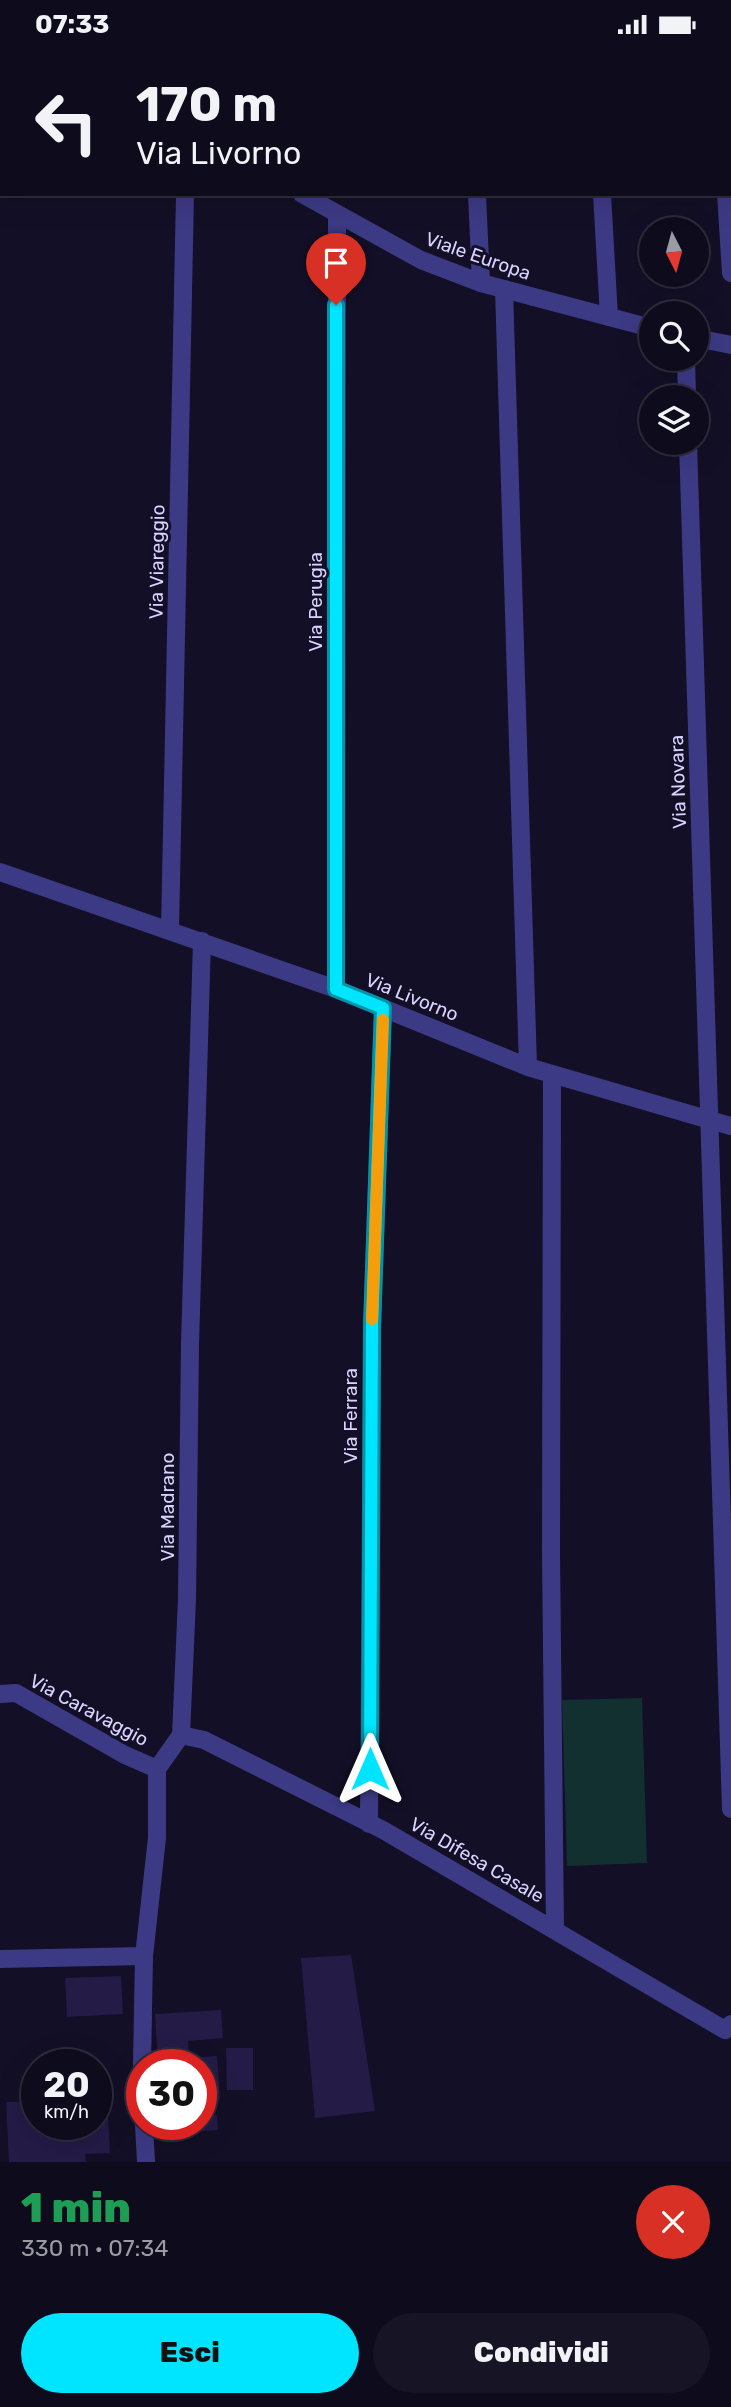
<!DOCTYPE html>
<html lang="it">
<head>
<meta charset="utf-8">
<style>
	body { margin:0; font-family:Rubik,sans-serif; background:#171425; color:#f1f3f6; height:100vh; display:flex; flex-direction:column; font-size:26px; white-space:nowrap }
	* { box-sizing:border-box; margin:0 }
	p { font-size:23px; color:#9b9ba3 }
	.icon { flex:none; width:38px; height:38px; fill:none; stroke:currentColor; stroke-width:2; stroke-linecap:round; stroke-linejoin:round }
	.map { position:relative; height:2113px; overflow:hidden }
	.side { display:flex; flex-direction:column; background:#0e0b1c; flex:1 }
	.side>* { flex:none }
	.banner { position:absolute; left:0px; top:0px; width:732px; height:147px; box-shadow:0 7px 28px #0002,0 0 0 2px #2e2b3b; background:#0e0b1c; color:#f1f3f6; overflow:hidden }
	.needle { width:46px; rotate:174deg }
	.tools { position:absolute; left:639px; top:168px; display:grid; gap:14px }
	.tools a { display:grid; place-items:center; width:70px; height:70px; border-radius:50%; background:#0e0b1c; box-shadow:0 7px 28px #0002,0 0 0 2px #2e2b3b; font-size:35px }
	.speed { position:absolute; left:21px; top:2000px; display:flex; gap:14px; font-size:35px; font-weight:700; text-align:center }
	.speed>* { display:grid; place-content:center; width:91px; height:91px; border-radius:50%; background:#0e0b1c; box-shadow:0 7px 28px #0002,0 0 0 2px #2e2b3b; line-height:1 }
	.speed small { font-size:18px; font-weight:400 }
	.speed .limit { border:10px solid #d22; background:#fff; color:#111 }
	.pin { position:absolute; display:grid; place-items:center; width:60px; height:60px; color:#fff; margin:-72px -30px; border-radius:50% 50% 50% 0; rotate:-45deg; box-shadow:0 0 7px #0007 }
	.pin .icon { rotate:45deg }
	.me { position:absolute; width:77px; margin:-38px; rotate:0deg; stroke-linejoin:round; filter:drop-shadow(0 0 5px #0008) }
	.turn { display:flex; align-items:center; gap:24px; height:147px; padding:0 21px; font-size:32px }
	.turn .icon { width:91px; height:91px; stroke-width:2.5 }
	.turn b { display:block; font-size:49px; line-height:60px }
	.round { display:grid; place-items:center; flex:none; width:74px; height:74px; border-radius:37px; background:#171425 }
	.summary { display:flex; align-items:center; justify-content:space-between; height:119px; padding:0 21px }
	h1 { font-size:42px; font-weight:800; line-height:52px; color:#1e9e55 }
	.button { display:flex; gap:14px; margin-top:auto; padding:14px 21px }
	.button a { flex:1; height:80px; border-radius:42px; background:#00e5ff; color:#111; font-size:28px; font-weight:800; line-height:80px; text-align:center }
	.button a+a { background:#171425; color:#f1f3f6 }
	.status { display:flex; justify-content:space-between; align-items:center; height:49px; padding:0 35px; background:#0e0b1c; direction:ltr }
	.status svg { height:19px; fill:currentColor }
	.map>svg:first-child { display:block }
	.green { fill:#12302f }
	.building { fill:#241b47 }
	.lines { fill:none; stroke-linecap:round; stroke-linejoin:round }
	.minor { stroke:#3d3a85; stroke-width:18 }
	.tertiary { stroke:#3d3a85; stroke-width:18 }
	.route-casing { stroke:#0095a6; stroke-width:18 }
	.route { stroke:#00e5ff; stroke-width:12 }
	.slow { stroke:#f59e0b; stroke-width:12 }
	.labels { text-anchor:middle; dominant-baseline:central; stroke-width:6; stroke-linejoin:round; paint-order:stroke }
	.street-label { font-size:19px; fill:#d9d4ff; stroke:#130f26 }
</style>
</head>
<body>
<div class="status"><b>07:33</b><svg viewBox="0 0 49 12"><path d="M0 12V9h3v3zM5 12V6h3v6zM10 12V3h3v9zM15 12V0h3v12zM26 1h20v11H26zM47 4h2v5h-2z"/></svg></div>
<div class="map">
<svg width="731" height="2113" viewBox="0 0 731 2113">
	<rect width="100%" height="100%" fill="#130f26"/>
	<path class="green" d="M642 1649 647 1814 567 1817 562 1651Z"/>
	<path class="building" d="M351 1906 375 2062 315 2069 301 1909Z
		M121 1927 123 1965 67 1968 65 1929Z
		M221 1961 223 1989 188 1992 189 2009 217 2007 220 2050 201 2052V2016H158L155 1965Z
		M226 1999H253V2041H227Z
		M37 2052V2076H96V2067H108L110 2104 85 2105 86 2113H9L6 2053Z
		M217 2066 218 2081 163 2085 162 2076H201V2067Z"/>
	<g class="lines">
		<path class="minor" d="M312 0V2
			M471 0V2
			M595 0V2
			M718 0V2
			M477 145 481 234
			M602 145 609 268
			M726 145 731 224
			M504 240 528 1018
			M686 310 687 348
			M688 394 731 1760
			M0 823 336 940 528 1018 731 1077
			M170 881 185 145
			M336 940 337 167
			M552 1025 551 1504 555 1881
			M0 1645 16 1644 125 1706 157 1720
			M181 1686 204 1691 383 1781 725 1981 731 1975
			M369 1775 372 1278 383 959
			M0 1910 144 1907
			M142 2016 144 1907 157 1789V1720L181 1686 187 1550 190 1295 202 892
			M142 2035V2042
			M144 2076 146 2113"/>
		<path class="tertiary" d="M77 0 80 2
			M302 145 421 211 481 234 651 279
			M696 289 731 296"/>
	</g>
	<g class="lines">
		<defs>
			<path id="route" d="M336 256V940L383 959 372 1278 370 1720"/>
		</defs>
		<use href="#route" class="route-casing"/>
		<use href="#route" class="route"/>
		<path class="slow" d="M372 1270 383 971"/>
	</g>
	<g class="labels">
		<g class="street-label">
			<text transform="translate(478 207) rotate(19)">Viale Europa</text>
			<text transform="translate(157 513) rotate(-89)">Via Viareggio</text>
			<text transform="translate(315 553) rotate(-90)">Via Perugia</text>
			<text transform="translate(678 733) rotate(-92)">Via Novara</text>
			<text transform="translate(412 948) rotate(22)">Via Livorno</text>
			<text transform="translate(350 1367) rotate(-90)">Via Ferrara</text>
			<text transform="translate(167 1458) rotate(-90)">Via Madrano</text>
			<text transform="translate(89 1661) rotate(28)">Via Caravaggio</text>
			<text transform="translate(477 1811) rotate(30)">Via Difesa Casale</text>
		</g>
	</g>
</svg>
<div class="tools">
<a><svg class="needle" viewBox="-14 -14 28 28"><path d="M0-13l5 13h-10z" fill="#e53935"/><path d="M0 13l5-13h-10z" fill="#9b9ba3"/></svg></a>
<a><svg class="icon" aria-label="search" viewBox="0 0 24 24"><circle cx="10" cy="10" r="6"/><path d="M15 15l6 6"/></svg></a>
<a><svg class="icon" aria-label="layers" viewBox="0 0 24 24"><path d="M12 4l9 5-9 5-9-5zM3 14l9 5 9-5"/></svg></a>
</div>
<div class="speed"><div>20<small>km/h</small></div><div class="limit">30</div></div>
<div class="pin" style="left:336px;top:256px;background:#d93025"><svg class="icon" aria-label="arrive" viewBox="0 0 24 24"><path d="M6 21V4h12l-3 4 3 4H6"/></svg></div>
<svg class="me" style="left:370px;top:1720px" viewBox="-20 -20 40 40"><path d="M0-17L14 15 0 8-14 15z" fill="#00e5ff" stroke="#fff" stroke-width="4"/></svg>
<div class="banner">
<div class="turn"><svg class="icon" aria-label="left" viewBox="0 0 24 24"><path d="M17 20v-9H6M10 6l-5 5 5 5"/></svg><div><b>170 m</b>Via Livorno</div></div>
</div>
</div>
<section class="side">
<div class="summary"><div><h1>1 min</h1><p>330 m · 07:34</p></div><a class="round" style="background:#d93025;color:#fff"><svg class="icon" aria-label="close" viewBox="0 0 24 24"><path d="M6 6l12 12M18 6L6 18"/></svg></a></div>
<div class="button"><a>Esci</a><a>Condividi</a></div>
</section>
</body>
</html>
